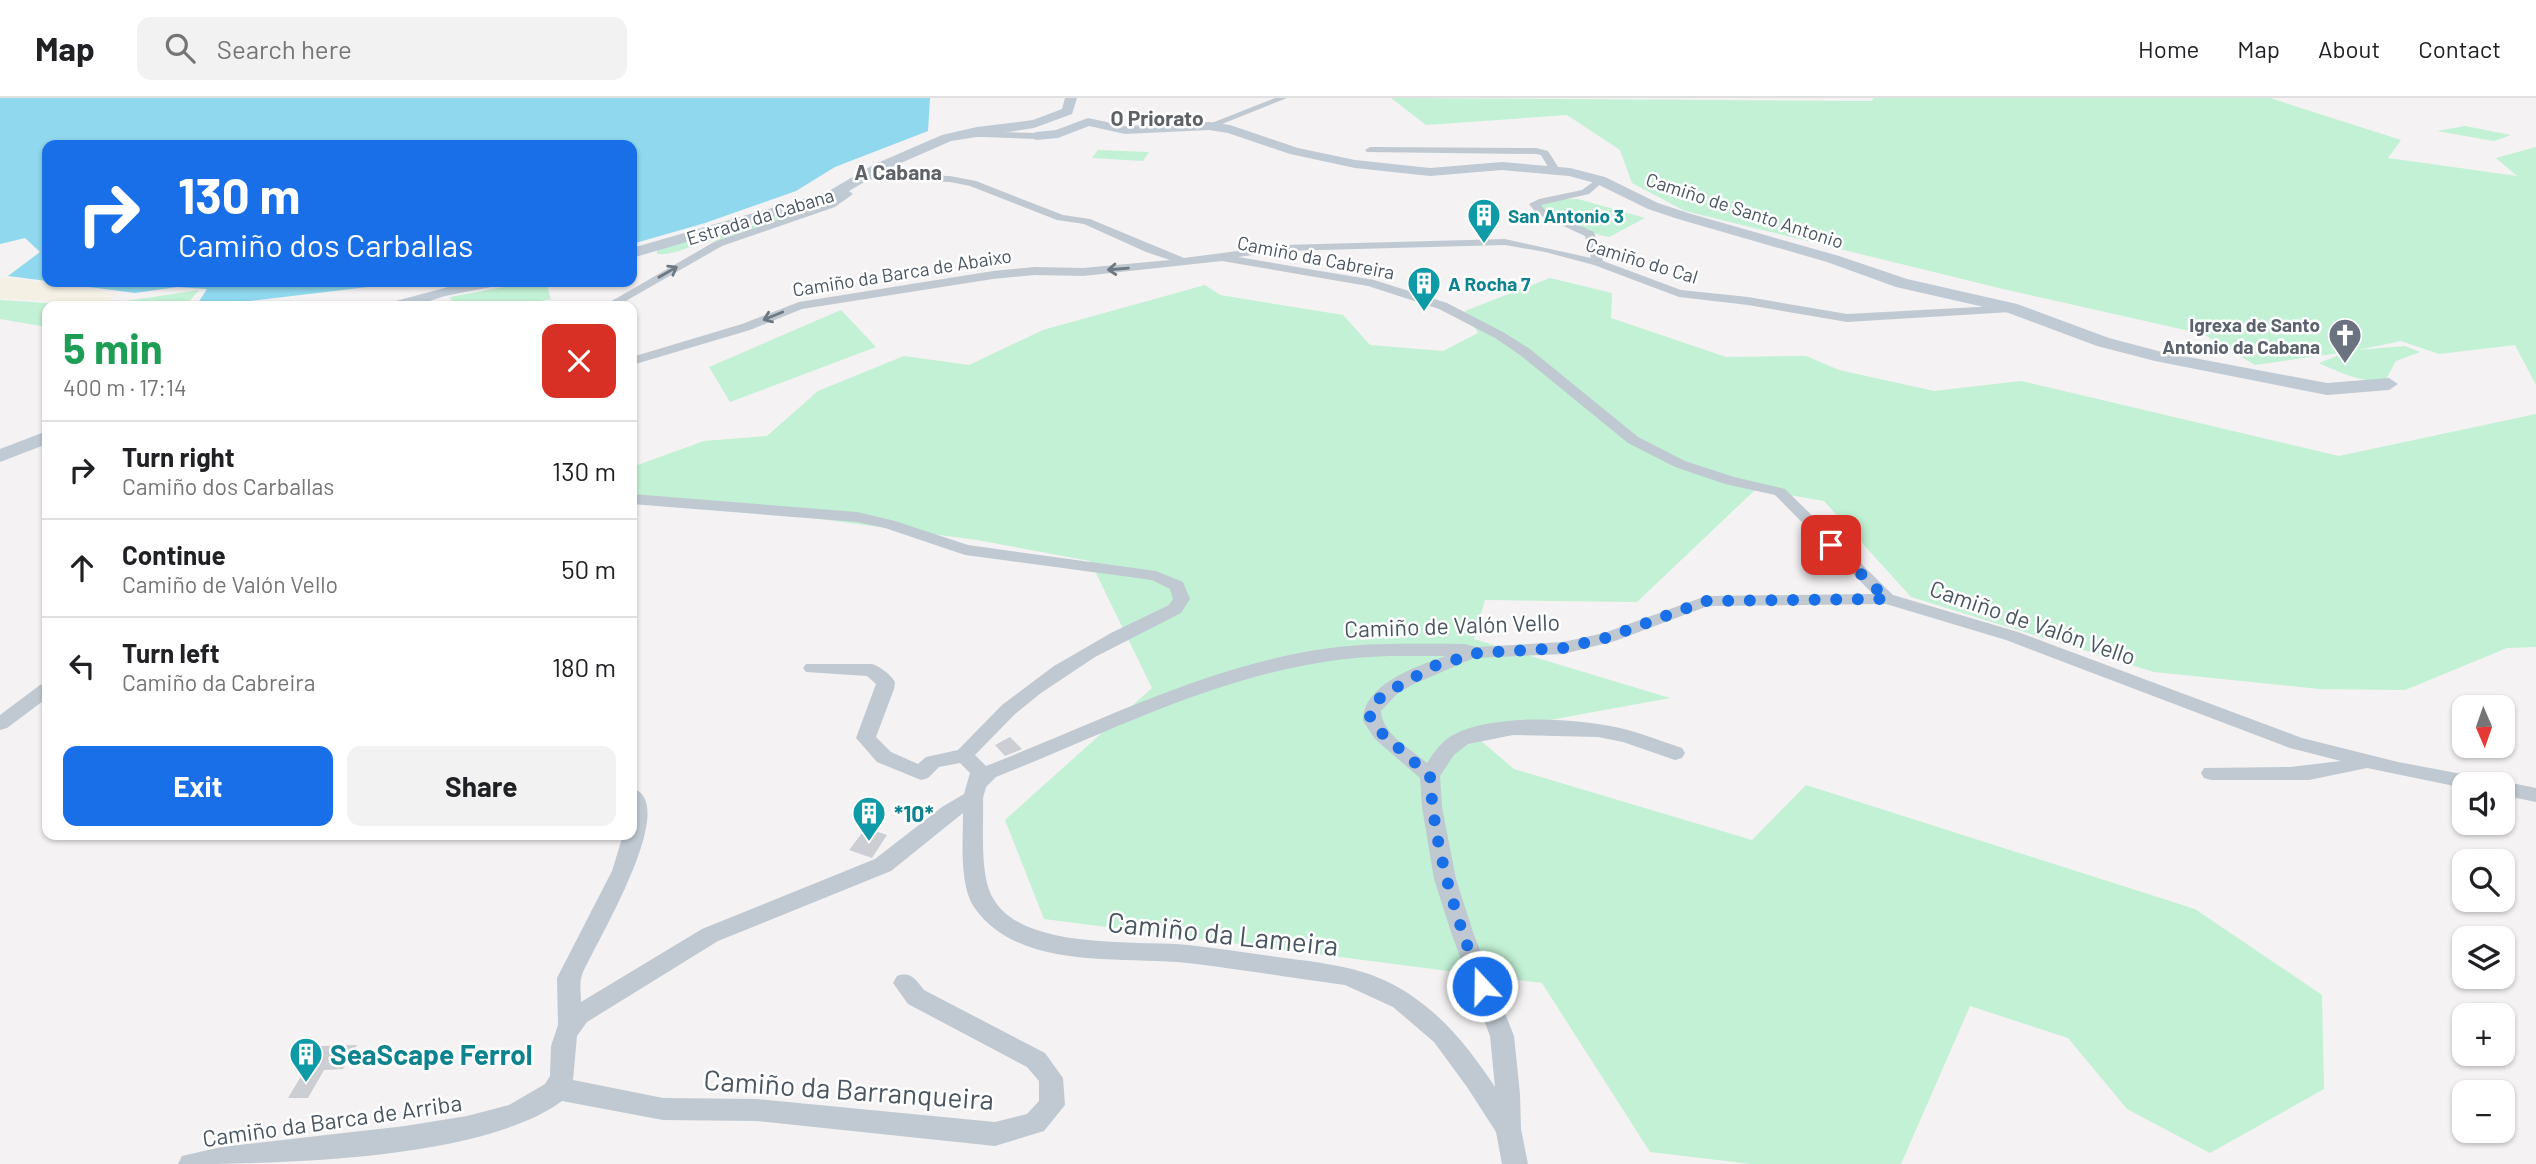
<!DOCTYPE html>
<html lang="en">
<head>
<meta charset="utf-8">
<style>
	body { margin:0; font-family:Barlow,sans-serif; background:#f2f2f2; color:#202124; height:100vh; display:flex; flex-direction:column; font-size:26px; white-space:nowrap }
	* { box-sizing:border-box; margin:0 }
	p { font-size:23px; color:#757577 }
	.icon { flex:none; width:38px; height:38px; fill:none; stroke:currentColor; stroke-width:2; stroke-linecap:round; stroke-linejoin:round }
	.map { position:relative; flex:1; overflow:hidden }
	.drawer { position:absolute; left:42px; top:203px; width:595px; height:539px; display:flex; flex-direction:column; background:#fff; border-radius:14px; box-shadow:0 2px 5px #0004 }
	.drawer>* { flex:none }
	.guide { position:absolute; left:42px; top:42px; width:595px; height:147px; border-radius:14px; box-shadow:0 2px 5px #0004; background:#196fe8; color:#fff; overflow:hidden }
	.needle { width:46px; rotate:178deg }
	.buttons { position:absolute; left:2452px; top:597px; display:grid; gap:14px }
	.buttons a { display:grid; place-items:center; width:63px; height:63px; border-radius:14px; background:#fff; box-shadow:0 2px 5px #0004; font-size:35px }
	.pin { position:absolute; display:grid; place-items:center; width:60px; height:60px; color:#fff; margin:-30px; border-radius:14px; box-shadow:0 4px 10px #0006 }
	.me { position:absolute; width:77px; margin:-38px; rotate:339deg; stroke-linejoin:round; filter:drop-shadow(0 0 5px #0008) }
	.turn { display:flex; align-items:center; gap:24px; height:147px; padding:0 21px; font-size:32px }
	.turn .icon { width:91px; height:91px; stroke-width:2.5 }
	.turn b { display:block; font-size:49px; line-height:60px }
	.round { display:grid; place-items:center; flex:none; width:74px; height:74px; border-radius:14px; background:#f2f2f2 }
	.summary { display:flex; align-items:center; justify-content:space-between; height:119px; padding:0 21px }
	h1 { font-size:42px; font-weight:700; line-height:52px; color:#1e9e55 }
	.primary-button { display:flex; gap:14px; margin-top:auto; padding:14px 21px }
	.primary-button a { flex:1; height:80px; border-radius:14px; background:#196fe8; color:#fff; font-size:28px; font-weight:700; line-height:80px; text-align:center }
	.primary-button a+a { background:#f2f2f2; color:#202124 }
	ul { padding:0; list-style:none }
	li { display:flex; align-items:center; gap:21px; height:98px; padding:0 21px; border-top:2px solid #e0e0e0 }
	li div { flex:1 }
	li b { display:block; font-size:26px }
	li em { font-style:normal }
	header { display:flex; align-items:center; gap:42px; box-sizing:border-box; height:98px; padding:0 35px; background:#fff; border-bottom:2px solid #e0e0e0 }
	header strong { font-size:33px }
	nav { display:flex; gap:38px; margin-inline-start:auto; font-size:24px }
	.search { width:490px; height:63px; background:#f2f2f2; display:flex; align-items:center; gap:18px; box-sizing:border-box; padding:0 24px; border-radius:14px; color:#757577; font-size:26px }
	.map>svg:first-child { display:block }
	.green { fill:#c2f1d5 }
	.sand { fill:#f5f0e4 }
	.water { fill:#8fd8ee }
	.building { fill:#ccced4 }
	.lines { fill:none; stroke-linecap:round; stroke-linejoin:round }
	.street { fill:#c0c9d1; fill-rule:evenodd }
	.secondary { fill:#c0cad5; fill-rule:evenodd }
	.oneway { stroke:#6d7882 }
	.route { stroke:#196fe8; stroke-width:12; stroke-dasharray:0 21.6 }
	.labels { text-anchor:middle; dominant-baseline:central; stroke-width:5; stroke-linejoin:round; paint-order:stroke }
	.far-street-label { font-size:19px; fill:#495560; stroke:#fff }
	.far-culture-label { font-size:19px; font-weight:bold; fill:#0d838f; stroke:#fff; text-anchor:start }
	.far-worship-label { font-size:19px; font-weight:bold; fill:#5b616d; stroke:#fff; text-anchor:end }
	.far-neighbourhood-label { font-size:21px; font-weight:bold; fill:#5e6267; stroke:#fff }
	.street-label { font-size:23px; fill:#495560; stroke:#fff }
	.culture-label { font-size:23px; font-weight:bold; fill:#0d838f; stroke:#fff; text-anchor:start }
	.near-street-label { font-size:28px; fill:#495560; stroke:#fff }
	.near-culture-label { font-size:28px; font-weight:bold; fill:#0d838f; stroke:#fff; text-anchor:start }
</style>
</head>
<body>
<header>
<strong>Map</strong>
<div class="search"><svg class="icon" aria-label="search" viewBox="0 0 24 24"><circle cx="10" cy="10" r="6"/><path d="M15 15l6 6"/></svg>Search here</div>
<nav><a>Home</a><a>Map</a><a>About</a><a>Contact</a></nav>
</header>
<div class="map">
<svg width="2536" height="1066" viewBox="0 0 2536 1066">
	<rect width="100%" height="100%" fill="#f4f2f2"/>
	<path class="green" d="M1391 0 1871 3 1874 0H2270L2401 42 2388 60 2517 78 2496 60 2536 49V287L2515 247 2439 256 2401 243 2358 252 2405 248 2420 254 2396 263 2385 283C2363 285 2338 274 2319 265L2347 254 2255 267 2203 236 1999 190 1685 113 1632 85 1620 52 1567 17 1426 27Z
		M2465 28 2511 37 2494 43 2437 33Z
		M1098 52 1149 54 1143 63 1092 60Z
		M838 98 836 103 717 143C698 141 681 158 657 156V151Z
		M1558 101H1578L1645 120 1609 139C1587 134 1554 125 1540 107Z
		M1550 180 1612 195 1611 220 1726 259 1806 258 1839 272 1934 293 2021 283 2339 358 2536 316V549L2507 550 2405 592 2319 591 2154 574 1911 499 1824 403 1756 391 1637 504 1485 502 1474 541 1670 600 1473 636 1514 671 1752 742 1806 687 2195 811 2322 897 2324 991 2210 1055 2127 1011 2068 940 1970 908 1901 1066H1751L1650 1054 1542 885 1044 821 1005 722 1152 590 1090 463 977 442 632 396V369L704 343 767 338 818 293 904 258 969 267 1043 232 1205 187 1220 197 1343 217 1370 247 1443 253 1478 235 1465 213Z
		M531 184H546L551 201 513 208H454L450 199Z
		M199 192 185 208H94Z
		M0 202 93 208H47V229L0 221Z
		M841 212 876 249 730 304 709 269Z"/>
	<path class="sand" d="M0 180H11L123 197 114 198 106 206 0 200Z"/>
	<path class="water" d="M0 0H930L928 33 835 69 796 93 705 125 632 146V47H47V183L8 178 40 154 25 140 0 146Z
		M51 184H410L208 208H196L207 191 177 189 135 195Z"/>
	<path class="building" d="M1010 639 1022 651 1005 658 995 647Z
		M866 730 887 737 872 760 849 752Z
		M357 947 343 971 324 972 308 1000H288L319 948Z"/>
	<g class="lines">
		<path class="street" d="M1275 0H1287L1212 30 1204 28Z
			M960 33 1036 35 1041 38 1036 41 957 38 955 36Z
			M1370 49 1536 50 1548 53 1560 72 1551 74 1541 57 1536 56 1367 54 1365 52Z
			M865 76 950 78 976 83 1063 117 1090 121 1184 160 1283 147 1505 141 1591 160 1585 138 1537 116 1529 106 1539 101 1582 92 1600 79 1605 82 1589 96 1541 107 1545 112 1594 134 1603 163 1681 192 1748 199 1847 216 2015 207V213L2011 214 1847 224 1748 207 1679 199 1594 167 1545 154 1505 147 1283 153 1238 159 1374 182 1447 205 1503 234 1530 251 1638 339 1685 363 1734 379 1785 391 1893 497 2018 534 2302 640 2398 664 2478 679 2485 681 2488 686H2464V690L2367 670 2309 682H2211L2204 680 2201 675 2204 670 2290 669 2341 663 2290 650 2006 542 1886 506 1708 508 1615 543 1563 556 1474 560 1414 586 1398 595 1381 613C1382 636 1411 651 1427 665 1434 654 1442 643 1453 637 1493 615 1576 620 1620 630 1641 635 1661 643 1682 650L1685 655 1682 660 1675 662 1623 644 1598 639 1513 637 1468 646 1454 657 1440 678 1442 709 1456 781 1474 837 1514 938 1520 996 1521 1031 1528 1066H1502L1496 1034 1467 989 1434 944 1393 909 1345 887C1292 880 1240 871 1187 865 1120 858 1018 873 974 809 959 787 963 740 963 715L891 773 718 843 587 924 577 938 573 982 663 1000 757 1001 995 1024 1027 1016 1039 1003V983L1027 969 908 906 893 885 897 878C911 873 916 882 924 892L1045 955 1063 980 1065 1007 1044 1033 995 1048 757 1023 663 1022 562 1003C482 1062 278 1066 178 1066L182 1058 221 1049 405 1028 467 1018 509 1007 545 986 550 978 551 948 558 927 557 880 612 773 623 737H632V690C683 704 593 849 582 877 579 885 581 896 581 904L702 831 875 761 942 709 964 696 970 675 960 665 939 669 928 680 921 682 877 664 856 640 876 586 867 578 806 574 803 570 806 566H872C881 569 890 576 895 584L894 591 876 639 891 654 918 666 926 659 958 652 1002 607 1054 568 1111 535 1169 507 1173 501 1170 491 1152 482 965 457 885 430 857 424 632 406V396L857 414 895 423 968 447 1156 473 1183 484 1190 501 1181 515 1095 559 1041 595 1015 616 975 657 986 668C1094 626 1200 571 1316 552 1365 544 1415 546 1464 546L1477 549 1563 544 1604 535 1706 498 1873 496 1775 397 1725 386 1675 369 1628 345 1520 257 1495 240 1439 211 1368 188 1222 163 1083 178 1035 177 993 181 802 211 750 232 632 267V259L742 226 799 204 993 173 1035 169 1083 170 1170 162 1146 154 1084 126 1057 122 970 88 950 84 861 81V77ZM1389 558H1446C1417 568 1363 586 1363 623L1375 641 1420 680 1422 709 1434 781 1452 837 1490 938 1495 989C1466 945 1434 906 1386 883 1352 867 1314 864 1277 859 1247 855 1217 850 1188 847 1136 842 1022 853 993 800 979 776 984 727 983 700L986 689 996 679C1127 627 1245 562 1389 558Z
			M838 91H846L853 96 835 109 722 148 617 208H603L714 144 827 105 840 96 837 93Z
			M47 585V600L7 630 0 632V617L40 587Z
			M2502 683 2536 690V704L2502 697V686H2494Z"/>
		<path class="secondary" d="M1065 0H1077L1072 16 1034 30 951 43 885 72 837 100 632 160V150L827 94 875 66 942 37 977 29 1033 22 1062 11Z
			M1088 20 1125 28 1209 24 1230 27 1298 50 1355 62 1430 70 1502 64 1570 70 1605 79 1658 105 1688 115 1839 158 1907 181 2017 206 2109 240 2162 254 2327 285 2389 280 2398 286 2389 292 2327 297 2155 263 2097 248 2006 214 1896 189 1827 164 1678 121 1648 111 1595 85 1569 78 1502 72 1430 78 1355 70 1290 56 1228 35 1209 32 1125 36 1089 28 1058 40 1036 42 1029 38 1036 34 1056 32Z
			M467 184H498L496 188 445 198 414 208H389L392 204Z
			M47 333V346L0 364V351Z"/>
	</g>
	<defs><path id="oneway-shaft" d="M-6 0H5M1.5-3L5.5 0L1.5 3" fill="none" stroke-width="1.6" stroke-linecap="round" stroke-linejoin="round" transform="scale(1.75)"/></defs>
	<g class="oneway">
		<use href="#oneway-shaft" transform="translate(1118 171) rotate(175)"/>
		<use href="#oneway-shaft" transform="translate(668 174) rotate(-30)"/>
		<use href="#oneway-shaft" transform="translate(773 218) rotate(158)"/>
	</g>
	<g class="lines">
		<path class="route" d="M1482 888C1456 819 1434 752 1430 678L1376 630 1370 619 1373 607 1383 597 1434 568 1478 555 1563 550 1609 539 1706 503 1887 501 1831 447"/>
	</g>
	<defs>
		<symbol id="building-pin" viewBox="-11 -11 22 30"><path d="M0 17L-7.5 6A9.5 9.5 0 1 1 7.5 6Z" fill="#0f9aa8" stroke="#fff"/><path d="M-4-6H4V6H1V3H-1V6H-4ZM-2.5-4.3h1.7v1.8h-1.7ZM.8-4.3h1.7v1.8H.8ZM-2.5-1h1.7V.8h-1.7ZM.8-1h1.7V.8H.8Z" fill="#fff"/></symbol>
		<symbol id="church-pin" viewBox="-11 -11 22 30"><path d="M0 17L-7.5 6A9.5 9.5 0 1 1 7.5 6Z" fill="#6b7280" stroke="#fff"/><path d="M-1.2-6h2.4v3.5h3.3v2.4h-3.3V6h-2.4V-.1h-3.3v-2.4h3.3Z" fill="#fff"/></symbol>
	</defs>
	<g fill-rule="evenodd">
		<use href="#building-pin" x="1465" y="98" width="38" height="52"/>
		<use href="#building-pin" x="1405" y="166" width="38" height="52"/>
		<use href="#church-pin" x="2326" y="218" width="38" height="52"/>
		<use href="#building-pin" x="850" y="696" width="38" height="52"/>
		<use href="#building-pin" x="287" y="937" width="38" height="52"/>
	</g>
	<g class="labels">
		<g class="far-street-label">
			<text transform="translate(1745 112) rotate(18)">Camiño de Santo Antonio</text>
			<text transform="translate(760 118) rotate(-17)">Estrada da Cabana</text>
			<text transform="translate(1316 159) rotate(11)">Camiño da Cabreira</text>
			<text transform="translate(1642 162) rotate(17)">Camiño do Cal</text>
			<text transform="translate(902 174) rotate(-9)">Camiño da Barca de Abaixo</text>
		</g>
		<g class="far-culture-label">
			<text x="1508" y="117">San Antonio 3</text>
			<text x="1448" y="185">A Rocha 7</text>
		</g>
		<g class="far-worship-label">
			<text x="2320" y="226">Igrexa de Santo<tspan x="2320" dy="22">Antonio da Cabana</tspan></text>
		</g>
		<g class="far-neighbourhood-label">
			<text x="1157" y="19">O Priorato</text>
			<text x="898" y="73">A Cabana</text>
		</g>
		<g class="street-label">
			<text transform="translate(2033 524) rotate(19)">Camiño de Valón Vello</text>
			<text transform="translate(1452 527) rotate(-2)">Camiño de Valón Vello</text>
			<text transform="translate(332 1022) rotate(-8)">Camiño da Barca de Arriba</text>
		</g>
		<g class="culture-label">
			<text x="894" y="715">*10*</text>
		</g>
		<g class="near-street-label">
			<text transform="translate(1223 835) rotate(6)">Camiño da Lameira</text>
			<text transform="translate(849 991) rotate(4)">Camiño da Barranqueira</text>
		</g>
		<g class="near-culture-label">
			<text x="330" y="956">SeaScape Ferrol</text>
		</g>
	</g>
</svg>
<div class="buttons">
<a><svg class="needle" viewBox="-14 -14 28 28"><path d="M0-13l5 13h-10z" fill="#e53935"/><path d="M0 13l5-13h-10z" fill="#757577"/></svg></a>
<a><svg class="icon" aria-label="sound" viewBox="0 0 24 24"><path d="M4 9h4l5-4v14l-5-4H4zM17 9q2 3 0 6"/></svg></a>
<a><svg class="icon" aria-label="search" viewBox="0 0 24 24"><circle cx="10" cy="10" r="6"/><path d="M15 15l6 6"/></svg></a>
<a><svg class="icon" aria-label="layers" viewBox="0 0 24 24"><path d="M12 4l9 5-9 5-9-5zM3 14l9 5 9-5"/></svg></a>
<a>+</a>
<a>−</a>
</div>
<div class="pin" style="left:1831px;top:447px;background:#d93025"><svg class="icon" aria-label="arrive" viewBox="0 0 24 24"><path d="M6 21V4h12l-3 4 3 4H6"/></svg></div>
<svg class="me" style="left:1482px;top:888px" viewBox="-20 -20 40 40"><circle r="17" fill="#196fe8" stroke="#fff" stroke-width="3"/><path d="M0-11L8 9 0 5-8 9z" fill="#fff"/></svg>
<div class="guide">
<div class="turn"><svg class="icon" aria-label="right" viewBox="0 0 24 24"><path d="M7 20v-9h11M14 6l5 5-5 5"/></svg><div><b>130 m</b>Camiño dos Carballas</div></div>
</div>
<section class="drawer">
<div class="summary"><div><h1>5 min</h1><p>400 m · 17:14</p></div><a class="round" style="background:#d93025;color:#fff"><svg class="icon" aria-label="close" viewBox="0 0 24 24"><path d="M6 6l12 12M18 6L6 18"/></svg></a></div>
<ul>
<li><svg class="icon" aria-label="right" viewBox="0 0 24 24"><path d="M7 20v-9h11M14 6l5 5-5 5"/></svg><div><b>Turn right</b><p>Camiño dos Carballas</p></div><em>130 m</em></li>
<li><svg class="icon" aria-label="ahead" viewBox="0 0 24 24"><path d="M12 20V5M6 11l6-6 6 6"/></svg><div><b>Continue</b><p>Camiño de Valón Vello</p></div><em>50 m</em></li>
<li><svg class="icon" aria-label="left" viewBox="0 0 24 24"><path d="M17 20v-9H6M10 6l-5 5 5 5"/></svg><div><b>Turn left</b><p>Camiño da Cabreira</p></div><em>180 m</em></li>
</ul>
<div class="primary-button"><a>Exit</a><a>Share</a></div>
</section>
</div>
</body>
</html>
